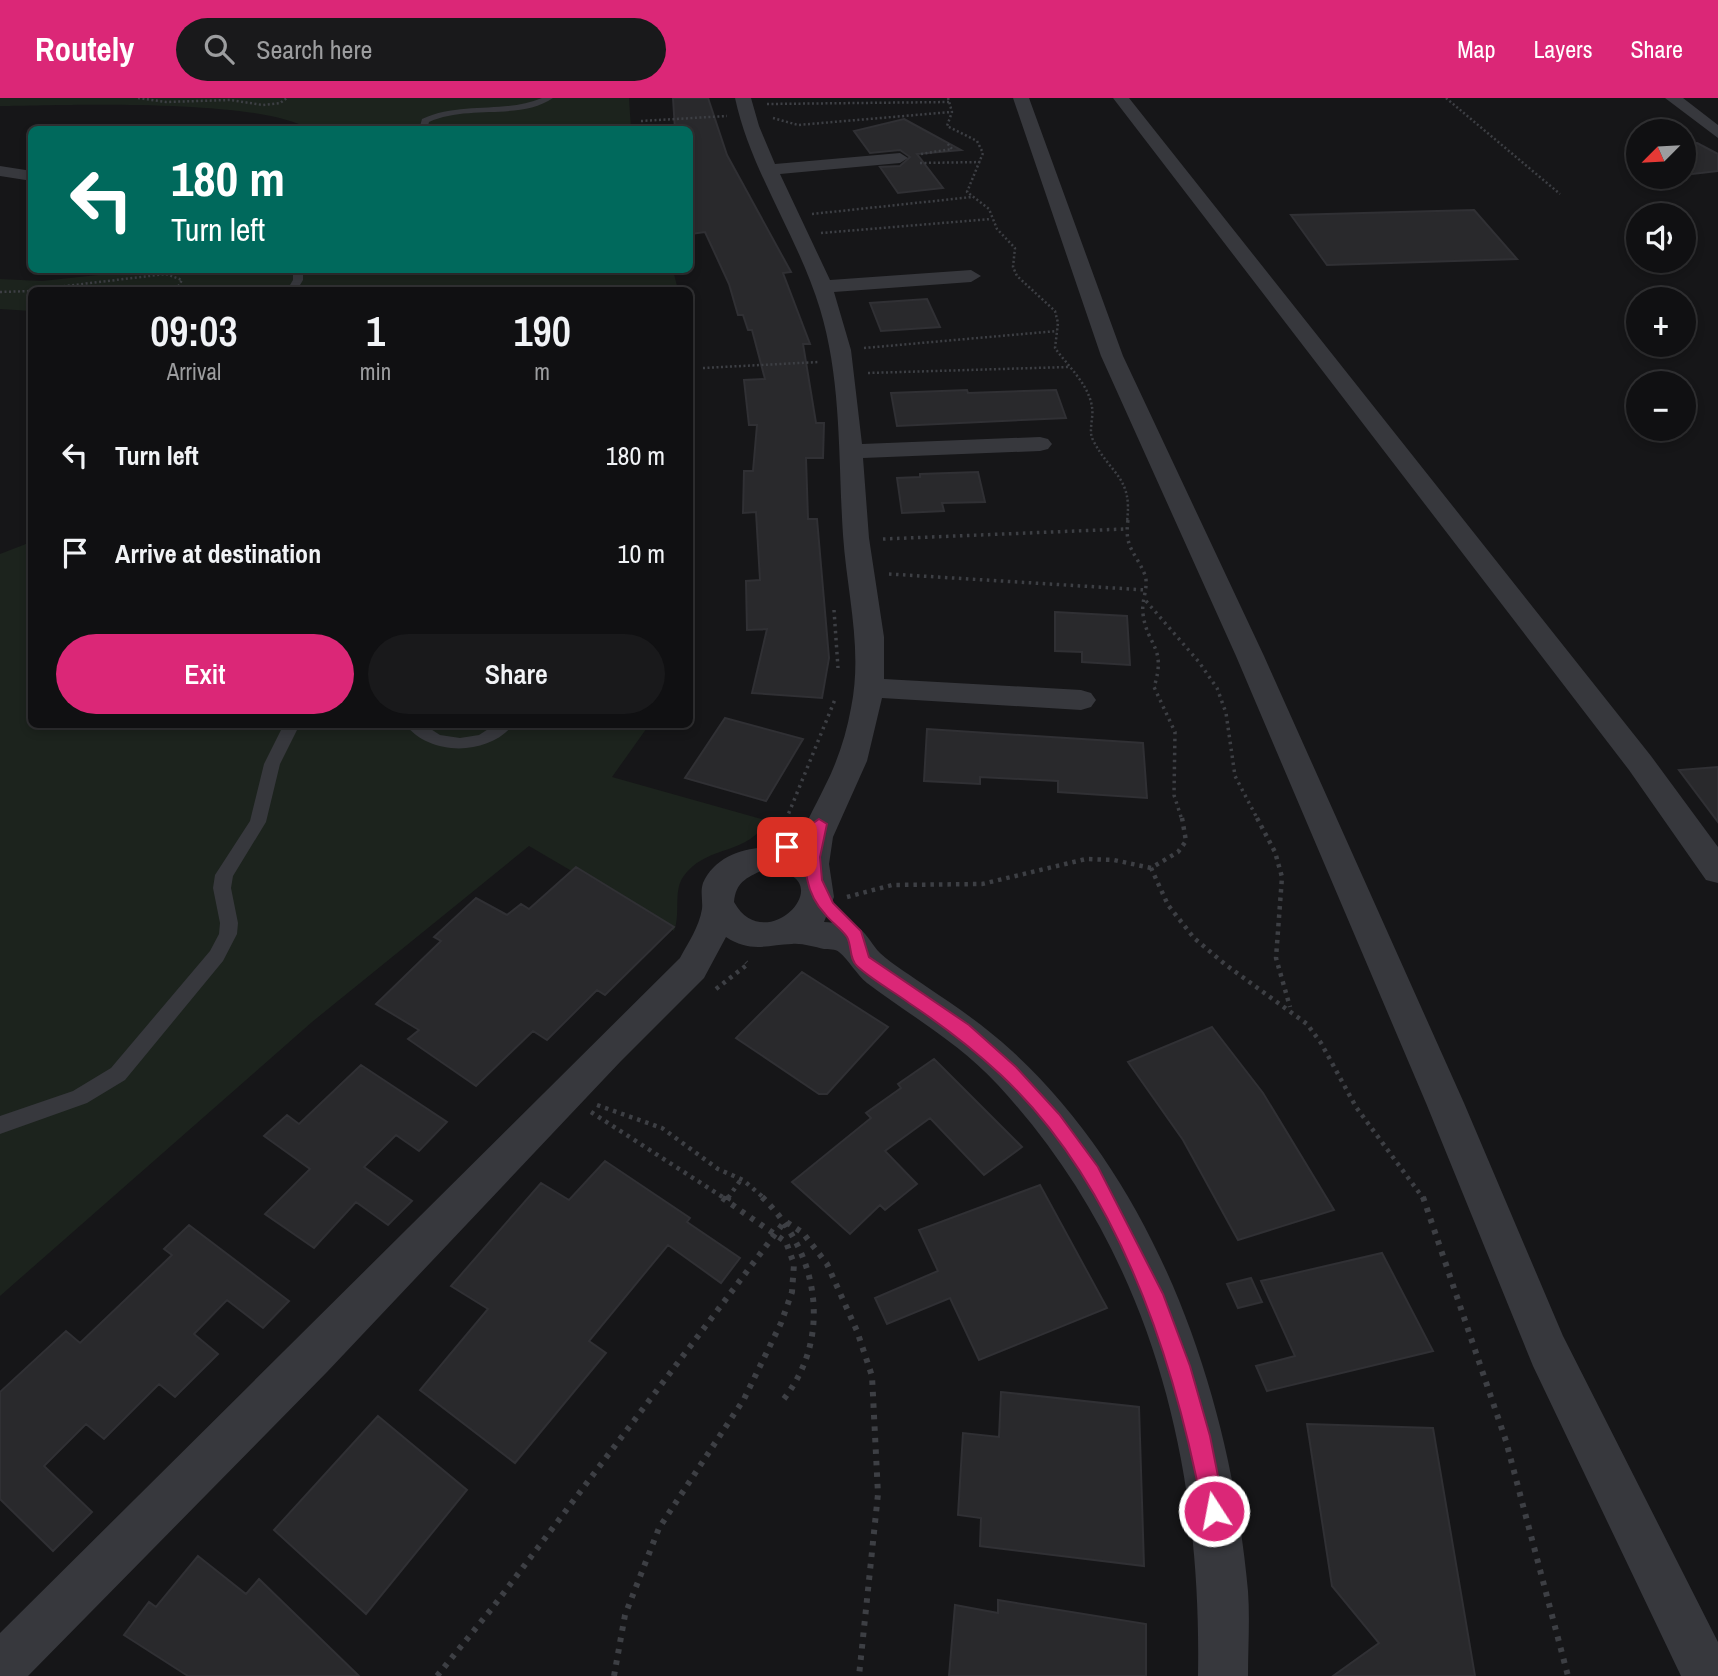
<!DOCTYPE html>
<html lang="en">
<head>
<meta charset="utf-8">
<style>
	body { margin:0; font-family:"Archivo Narrow",sans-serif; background:#19191b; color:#f1f3f6; height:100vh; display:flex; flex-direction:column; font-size:26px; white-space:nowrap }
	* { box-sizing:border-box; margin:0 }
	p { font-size:23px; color:#9c9d9f }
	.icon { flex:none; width:38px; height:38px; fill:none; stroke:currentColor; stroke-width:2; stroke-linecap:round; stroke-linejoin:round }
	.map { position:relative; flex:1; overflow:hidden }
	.side { position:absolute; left:28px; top:189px; width:665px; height:441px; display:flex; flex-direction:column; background:#101012; border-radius:10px; box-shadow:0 4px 10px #0003,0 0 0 2px #303032 }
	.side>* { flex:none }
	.top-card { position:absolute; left:28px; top:28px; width:665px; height:147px; border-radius:10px; box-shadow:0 4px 10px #0003,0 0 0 2px #303032; background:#00695c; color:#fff; overflow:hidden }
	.needle { width:46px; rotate:246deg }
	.tools { position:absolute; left:1626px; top:21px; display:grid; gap:14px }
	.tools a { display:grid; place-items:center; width:70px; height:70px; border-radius:50%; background:#101012; box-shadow:0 4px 10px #0003,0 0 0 2px #303032; font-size:35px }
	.pin { position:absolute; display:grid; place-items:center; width:60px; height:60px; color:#fff; margin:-30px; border-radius:14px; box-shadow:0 4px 10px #0006 }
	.me { position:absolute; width:77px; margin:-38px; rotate:349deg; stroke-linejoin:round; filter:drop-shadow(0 0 5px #0008) }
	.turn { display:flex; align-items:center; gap:24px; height:147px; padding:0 28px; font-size:32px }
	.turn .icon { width:91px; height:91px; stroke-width:2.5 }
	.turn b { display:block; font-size:49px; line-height:60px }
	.eta { display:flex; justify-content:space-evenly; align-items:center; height:119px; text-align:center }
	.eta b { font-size:42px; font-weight:600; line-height:49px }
	.cta { display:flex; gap:14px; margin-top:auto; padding:14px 28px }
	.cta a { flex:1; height:80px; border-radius:42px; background:#db2777; color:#fff; font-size:28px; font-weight:600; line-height:80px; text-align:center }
	.cta a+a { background:#19191b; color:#f1f3f6 }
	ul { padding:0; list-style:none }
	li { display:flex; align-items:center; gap:21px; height:98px; padding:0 28px }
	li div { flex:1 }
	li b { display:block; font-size:26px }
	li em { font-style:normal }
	header { display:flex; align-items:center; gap:42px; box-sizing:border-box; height:98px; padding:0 35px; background:#db2777; color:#fff }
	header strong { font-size:33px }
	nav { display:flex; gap:38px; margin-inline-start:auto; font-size:24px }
	.search { width:490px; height:63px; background:#19191b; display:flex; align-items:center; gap:18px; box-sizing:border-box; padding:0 24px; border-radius:38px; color:#9c9d9f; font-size:26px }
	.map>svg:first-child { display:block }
	.green { fill:#1c231d }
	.building { fill:#29292c; stroke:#303034; stroke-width:2 }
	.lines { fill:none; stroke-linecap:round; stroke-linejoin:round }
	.path-far3 { stroke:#3d3f44; stroke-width:2.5; stroke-dasharray:2 2.5; stroke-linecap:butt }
	.path-far2 { stroke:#3d3f44; stroke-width:3.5; stroke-dasharray:2.5 4.5; stroke-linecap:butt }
	.path-far1 { stroke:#3d3f44; stroke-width:4.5; stroke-dasharray:3.5 5; stroke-linecap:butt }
	.path { stroke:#3d3f44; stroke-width:6; stroke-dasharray:4.5 7; stroke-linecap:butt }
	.service { fill:#37383d; fill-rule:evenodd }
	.minor { fill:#37383d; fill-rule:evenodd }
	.route { fill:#db2777; stroke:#8e194d; stroke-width:2 }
</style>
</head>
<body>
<header>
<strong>Routely</strong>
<div class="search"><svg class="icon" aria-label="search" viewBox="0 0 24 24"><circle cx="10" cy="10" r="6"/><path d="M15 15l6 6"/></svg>Search here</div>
<nav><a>Map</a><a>Layers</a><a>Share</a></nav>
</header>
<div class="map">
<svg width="1718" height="1578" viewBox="0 0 1718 1578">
	<rect width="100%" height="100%" fill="#161618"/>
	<path class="green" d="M0 0H629L631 31H309C257 0 67 7 0 8Z
		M144 172H673L678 192H32L31 213 0 211V181L42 183Z
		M31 444 32 626 649 627 612 679 768 723C744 759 706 746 683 779 673 794 681 816 674 833L529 748 312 924 0 1198V456Z"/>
	<path class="building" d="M673 0H708L727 57 791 174 783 175 810 246H803L816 325H824L823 360H806L808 421H817L829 560 822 600 752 595 767 531 747 532 746 483 760 482 756 414 743 415 744 373H753L757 327H749L744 282 765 281 752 232H748L743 217H738L729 186 705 134 690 136V32H675Z
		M904 21 961 52 917 56 943 90 898 95 880 69 900 68 910 59 900 52 870 55 854 33Z
		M1697 45 1718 56V73L1684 77V46Z
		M1474 112 1517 161 1327 167 1291 117Z
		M927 201 940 229 881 233 870 205Z
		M967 292 968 295 1056 292 1066 320 897 328 891 295Z
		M978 374 985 404 942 405 944 413 902 415 897 380 920 379V376Z
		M1055 514 1127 518 1130 567 1082 564V554L1055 553Z
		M725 620 803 641 766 703 685 680Z
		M927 631 1143 645 1147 700 1058 694V683L980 679V686L924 683Z
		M1718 669V724L1679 672Z
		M576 769 674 829 605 897 597 892 547 942 533 933 476 988 408 941 419 932 376 906 441 843 434 839 476 800 507 817 521 806 529 811Z
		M802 874 888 929 827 996H819L736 940Z
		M1212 929 1263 995 1334 1112 1238 1142 1183 1042 1128 964Z
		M934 961 1022 1049 984 1077 930 1020 885 1053 917 1086 885 1112 880 1107 850 1136 792 1084 871 1020 866 1015 901 990 898 986Z
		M361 967 447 1024 419 1053 396 1037 364 1069 412 1103 388 1127 356 1104 314 1150 265 1116 310 1071 264 1038 287 1017 299 1026Z
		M605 1063 690 1120 687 1124 740 1160 721 1185 668 1147 589 1243 606 1255 515 1365 420 1292 488 1211 451 1188 541 1085 569 1102Z
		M1040 1087 1107 1210 979 1262 950 1200 887 1226 875 1200 938 1173 919 1132Z
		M189 1127 289 1203 263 1230 227 1202 194 1236 218 1256 175 1299 159 1286 104 1341 86 1326 44 1368 92 1414 53 1453 0 1401V1294L66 1233 80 1245 172 1157 164 1151Z
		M1382 1155 1433 1253 1267 1293 1256 1268 1295 1258 1261 1183Z
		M1251 1180 1262 1204 1238 1210 1227 1186Z
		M1001 1294 1139 1309 1144 1468 980 1448 981 1420 958 1417 963 1335 999 1339Z
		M378 1318 467 1392 366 1516 274 1432Z
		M1307 1326 1433 1330 1475 1578H1333L1379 1545 1332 1488Z
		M198 1458 246 1496 259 1481 359 1578H188L124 1537 149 1504 156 1509Z
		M998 1502 1146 1526V1578H949L955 1507 998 1515Z"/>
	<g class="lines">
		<path class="path-far3" d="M138 0 166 4 230 2 263 7 280 5 287 0
			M948 0 952 14 947 28 977 43 983 55 967 94 989 111 997 131 1015 150 1013 169 1017 178 1055 213 1058 225 1055 250C1068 268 1089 287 1092 309 1094 319 1088 333 1093 342 1110 376 1133 379 1127 423
			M1446 0 1560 96
			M767 6 950 4
			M773 20 798 27 951 14
			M641 23 727 18
			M921 56 952 51 947 45
			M920 65 982 64
			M812 116 972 99
			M821 135 991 121
			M32 192 166 176 182 182 176 192
			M0 194 32 193
			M864 250 1057 233
			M703 270 819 264
			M868 275 1068 269"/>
		<path class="path-far2" d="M1128 422C1124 450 1135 453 1145 477 1149 489 1141 503 1143 516 1147 548 1167 549 1154 589L1175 634 1174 697 1182 722
			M883 441 1124 431
			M889 476 1146 492
			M1146 503 1199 564 1217 590 1226 615 1235 678 1258 722
			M834 512 838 570
			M786 722 836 599"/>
		<path class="path-far1" d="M1182 720 1186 743 1178 754 1151 770 1168 807 1194 840 1226 867 1307 926 1321 945 1356 1009 1423 1100
			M1257 720 1275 754 1282 779 1276 860 1290 909
			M772 736 787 720
			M847 799 892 787 982 786 1086 761 1114 762 1151 770
			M716 891 748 866 746 864
			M597 1007 662 1030 718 1071 743 1082 764 1100
			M591 1014 724 1100
			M728 1100 742 1080"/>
		<path class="path" d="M762 1099C818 1153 834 1238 783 1302
			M1423 1099 1506 1343 1568 1578
			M727 1102 729 1099
			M437 1578 493 1509 785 1123 803 1135 827 1166 857 1233 872 1278 878 1396 859 1578
			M614 1578 625 1517 659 1430 744 1301 781 1225 792 1194 794 1166 786 1144 721 1099"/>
		<path class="service" d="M542 0H553C520 23 468 6 429 24L427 32H419L422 21C462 3 504 16 542 0Z
			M293 172H303V182L297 192H287L293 182Z
			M284 626H300L280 666 266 724 233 778 231 790 238 825 237 836 223 863 125 982 87 1005 0 1036V1018L73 993 111 970 210 853 219 836 220 825 213 790 215 777 250 723 264 666Z
			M405 626H423L440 637 460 640 479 637 496 626H514C489 658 430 659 405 626Z"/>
		<path class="minor" d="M735 0H751L759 28 775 66 900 55 908 60 900 65 780 76 830 182 971 172 981 178 971 184 834 194 851 252 862 346 1040 339 1048 341 1052 346 1048 351 1040 353 863 360 869 440 884 539V581L1081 592 1091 595 1096 602 1091 609 1081 612 882 600 867 663 833 739 829 766 834 799 824 824C835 825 850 825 860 831 867 836 873 848 880 855 894 868 912 878 927 889 957 909 986 929 1012 953 1159 1088 1230 1299 1248 1493 1250 1521 1248 1550 1248 1578H1198C1202 1359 1149 1150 997 986 959 945 911 918 867 885 856 876 849 862 839 854 836 851 828 851 824 851 814 849 802 845 792 846 767 847 750 855 726 839L704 880 621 963 327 1274 28 1578H0V1535L680 860C688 845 699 829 702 811 703 803 700 794 703 785 718 750 766 744 797 753 802 730 814 711 824 690 837 665 846 638 851 610 863 551 847 496 843 437 838 361 842 284 820 211 798 138 751 74 735 0ZM763 772C849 772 767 864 734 804 736 784 746 780 763 772Z
			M1013 0H1029L1123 258 1264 558 1464 1005 1563 1238 1718 1544V1578H1681L1533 1268 1426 1005 1236 558 1101 258Z
			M1113 0H1129L1651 658 1718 749V785L1706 782 1629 672Z
			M1665 0H1683L1718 27V40Z
			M0 68 32 73V83L0 78Z"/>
	</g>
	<path class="route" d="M819 721 827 726 820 759 822 782 833 805 861 833 869 859 969 927 1016 969 1059 1016 1098 1069 1163 1196 1190 1268 1210 1338 1225 1413 1222 1421 1214 1425 1206 1421 1203 1413C1174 1260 1118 1087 1001 977 972 950 942 927 909 905 893 893 872 882 857 868 849 861 852 848 847 839 842 831 831 824 825 816 806 796 802 768 808 742L787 755 779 749Z"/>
</svg>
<div class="tools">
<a><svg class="needle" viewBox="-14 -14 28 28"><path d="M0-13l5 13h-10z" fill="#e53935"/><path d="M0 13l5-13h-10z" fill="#9c9d9f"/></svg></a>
<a><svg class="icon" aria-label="sound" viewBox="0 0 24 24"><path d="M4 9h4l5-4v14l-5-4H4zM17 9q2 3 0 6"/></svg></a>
<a>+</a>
<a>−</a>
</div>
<div class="pin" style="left:787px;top:749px;background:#d93025"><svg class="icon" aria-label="arrive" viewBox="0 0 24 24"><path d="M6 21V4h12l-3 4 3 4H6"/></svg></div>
<svg class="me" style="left:1214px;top:1413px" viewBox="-20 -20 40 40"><circle r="17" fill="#db2777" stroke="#fff" stroke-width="3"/><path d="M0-11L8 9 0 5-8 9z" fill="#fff"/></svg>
<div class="top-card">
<div class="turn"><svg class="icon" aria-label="left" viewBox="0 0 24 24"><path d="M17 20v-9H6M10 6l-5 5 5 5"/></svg><div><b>180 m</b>Turn left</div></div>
</div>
<section class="side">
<div class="eta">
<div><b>09:03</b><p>Arrival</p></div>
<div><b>1</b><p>min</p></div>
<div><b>190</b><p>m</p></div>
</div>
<ul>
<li><svg class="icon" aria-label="left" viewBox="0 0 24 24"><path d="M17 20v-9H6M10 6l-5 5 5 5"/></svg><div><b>Turn left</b></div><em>180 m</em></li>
<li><svg class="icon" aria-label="arrive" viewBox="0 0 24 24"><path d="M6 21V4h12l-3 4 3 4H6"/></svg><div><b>Arrive at destination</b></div><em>10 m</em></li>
</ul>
<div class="cta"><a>Exit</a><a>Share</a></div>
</section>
</div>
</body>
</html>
